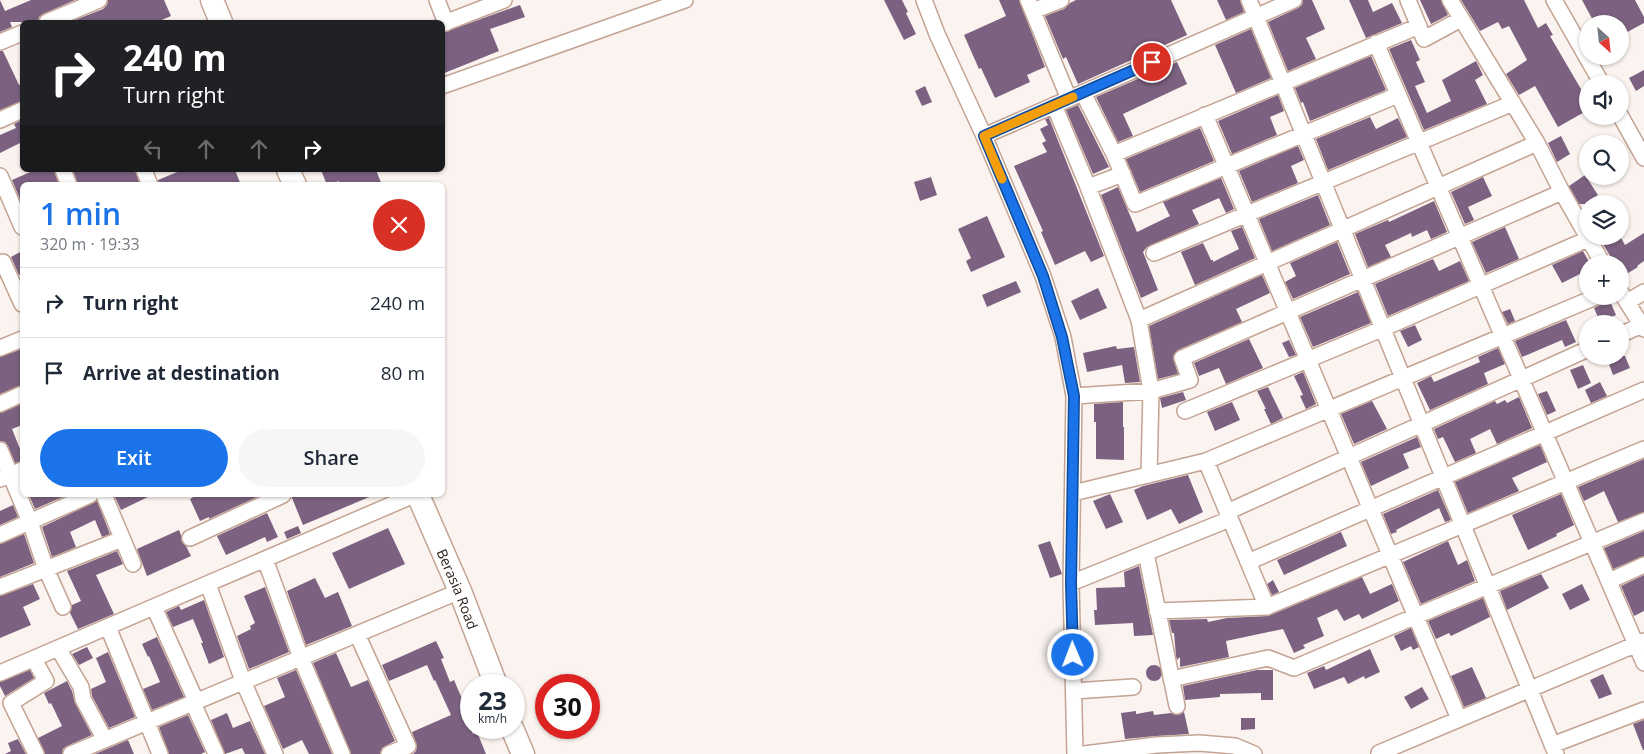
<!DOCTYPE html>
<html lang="en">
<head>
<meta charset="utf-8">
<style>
	body { margin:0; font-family:"Open Sans",sans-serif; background:#f6f6f7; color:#1f2937; height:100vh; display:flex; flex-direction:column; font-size:19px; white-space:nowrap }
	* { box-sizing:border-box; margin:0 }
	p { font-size:16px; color:#747a83 }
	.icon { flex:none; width:28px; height:28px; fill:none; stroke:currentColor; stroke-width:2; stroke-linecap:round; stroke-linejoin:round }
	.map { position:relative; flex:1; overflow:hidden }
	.panel { position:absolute; left:20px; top:182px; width:425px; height:315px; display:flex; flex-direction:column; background:#fff; border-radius:8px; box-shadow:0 1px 4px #0004 }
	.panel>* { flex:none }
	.hud { position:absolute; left:20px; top:20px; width:425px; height:152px; border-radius:8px; box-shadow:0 1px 4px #0004; background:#202124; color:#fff; overflow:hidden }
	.needle { width:32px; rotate:153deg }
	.controls { position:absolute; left:1579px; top:15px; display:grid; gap:10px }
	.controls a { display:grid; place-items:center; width:50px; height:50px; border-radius:50%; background:#fff; box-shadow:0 1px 4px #0004; font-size:25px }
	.speed { position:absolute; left:460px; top:674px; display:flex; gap:10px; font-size:25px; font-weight:700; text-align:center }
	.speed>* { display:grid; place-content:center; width:65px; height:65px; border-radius:50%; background:#fff; box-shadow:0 1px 4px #0004; line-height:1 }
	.speed small { font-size:12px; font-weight:400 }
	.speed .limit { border:8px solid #d22; background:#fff; color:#111 }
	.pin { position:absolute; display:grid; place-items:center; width:42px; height:42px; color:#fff; margin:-21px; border:2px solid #fff; border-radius:50%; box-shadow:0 1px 5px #0007 }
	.me { position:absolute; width:55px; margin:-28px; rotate:359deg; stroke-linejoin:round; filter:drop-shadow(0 0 4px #0008) }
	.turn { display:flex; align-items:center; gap:18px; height:105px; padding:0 20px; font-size:22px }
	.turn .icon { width:65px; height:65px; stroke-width:2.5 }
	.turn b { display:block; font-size:35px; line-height:42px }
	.lanes { display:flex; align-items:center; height:48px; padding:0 20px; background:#0003; justify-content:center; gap:25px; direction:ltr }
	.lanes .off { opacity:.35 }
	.round { display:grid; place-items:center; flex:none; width:52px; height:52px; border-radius:26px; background:#f6f6f7 }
	.overview { display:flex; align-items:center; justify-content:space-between; height:85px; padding:0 20px }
	h1 { font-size:30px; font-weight:600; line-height:38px; color:#1a73e8 }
	.primary-button { display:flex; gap:10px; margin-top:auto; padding:10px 20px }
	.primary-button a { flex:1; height:58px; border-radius:30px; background:#1a73e8; color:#fff; font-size:20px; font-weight:600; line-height:58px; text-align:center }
	.primary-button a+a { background:#f6f6f7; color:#1f2937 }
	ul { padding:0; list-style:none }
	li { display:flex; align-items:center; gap:15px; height:70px; padding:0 20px; border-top:1px solid #e0e1e3 }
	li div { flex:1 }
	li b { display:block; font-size:19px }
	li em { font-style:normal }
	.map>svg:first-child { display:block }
	.building { fill:#7c6280 }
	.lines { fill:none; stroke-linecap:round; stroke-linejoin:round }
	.street-casing { stroke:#c3a392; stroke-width:18 }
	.primary-casing { stroke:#c3a392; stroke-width:25 }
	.street { stroke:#fff; stroke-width:15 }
	.primary { stroke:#fff; stroke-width:22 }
	.route-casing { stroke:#114b97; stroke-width:12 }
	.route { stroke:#1a73e8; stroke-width:9 }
	.slow { stroke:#f59e0b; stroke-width:9 }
	.labels { text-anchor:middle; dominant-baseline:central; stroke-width:4; stroke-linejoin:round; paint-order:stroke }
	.street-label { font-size:14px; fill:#291d16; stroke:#faf3f0 }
</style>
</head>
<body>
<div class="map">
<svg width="1644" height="754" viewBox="0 0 1644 754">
	<rect width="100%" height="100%" fill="#faf3f0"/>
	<path class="building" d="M0 0 5 11 31 0H75L43 14 39 17 38 22H10L12 27 0 32Z
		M108 0H164L171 16 157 22H70L103 9 107 5Z
		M884 0H902L908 12 906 13 916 34 904 40Z
		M999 0H1019L1045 67 1027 75 1030 82 995 98 981 68 979 69 964 35 1006 16Z
		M1076 0H1171L1187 35 1078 84 1066 57 1063 59 1045 16 1064 9 1070 3Z
		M1217 0H1240L1244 12 1226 20Z
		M1303 0H1312L1325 29 1306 38 1316 59 1288 71 1268 22 1298 8 1302 5Z
		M1349 0H1368L1373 12 1392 3 1402 23 1366 38Z
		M1420 0H1441L1448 15 1431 24Z
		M1461 0H1524L1538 28 1546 23 1553 35 1550 36 1588 101V110L1558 127 1535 86 1519 95 1506 74 1527 60 1509 26 1502 29 1498 22 1480 31Z
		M1582 0H1635L1644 17V23L1620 36V24H1595Z
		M520 5 525 17 490 29 499 51 442 74V33Z
		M1251 29 1271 78 1236 93 1215 45Z
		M1411 40 1420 60 1416 62 1425 82 1415 86 1427 113 1451 101 1442 80 1476 61 1483 75 1475 80 1487 104 1424 130 1389 49Z
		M0 51H3L19 85 22 84V101L0 110Z
		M1371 56 1386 90 1310 121 1303 102 1301 103 1295 88Z
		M1177 62 1187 84 1123 114 1133 136 1118 142 1096 97Z
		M1644 70V86L1636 91 1629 78Z
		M925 86 932 102 922 106 915 91Z
		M1278 95 1284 111 1270 117 1277 135 1232 154 1218 121Z
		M1078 105 1109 167 1093 174 1066 110Z
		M1370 117 1376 129 1398 118 1407 137 1328 170 1316 139Z
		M1049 118 1104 256 1091 262 1085 251 1055 265 1041 232 1043 231 1014 166 1047 152 1042 143 1046 141 1040 129 1048 125 1045 119Z
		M22 120V142L0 153V135L16 128 14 124Z
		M1200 128 1214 161 1140 192 1126 159Z
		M1561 136 1570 154 1557 162 1548 143Z
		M1298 146 1304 160 1291 166 1298 183 1252 202 1239 171Z
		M35 170H54L59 185H22V204L12 180Z
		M73 170H135L140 185H78Z
		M182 170H235L241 185H159L158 180Z
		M321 170H376L382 185H340L339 181 327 185Z
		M1585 175 1598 195 1596 196 1601 204H1579L1570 188 1569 186Z
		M931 177 937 195 920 201 914 182Z
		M1483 177 1492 196 1468 207 1474 220 1465 224 1451 192Z
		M1221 178 1234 209 1226 213 1219 198 1192 210 1199 224 1147 247 1143 252 1158 290 1141 298 1101 195 1118 187 1137 232 1170 216 1163 202Z
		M1318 195 1330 225 1272 251 1259 219Z
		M1434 201 1447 232 1431 239 1427 230 1412 237 1411 233 1385 245 1391 257 1368 267 1355 234 1388 220 1389 222Z
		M987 216 1005 257 971 272 966 261 971 258 958 229Z
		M1242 227 1255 258 1195 285 1181 252 1203 243 1211 260H1213V262L1239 249 1231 231Z
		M1505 227 1519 259 1486 273 1472 242Z
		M1644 233V261L1637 266 1638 267 1620 278V264H1615L1598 236H1620L1625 245Z
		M1337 242 1350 274 1293 299 1285 282 1296 276 1290 263Z
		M22 251V274L19 275 11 257Z
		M1583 251 1588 260V270L1562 283 1552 265Z
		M1433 259 1439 271 1460 261 1469 281 1388 316 1375 284Z
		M1262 275 1270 293 1236 309 1242 322 1178 350 1173 357 1178 374 1158 379 1149 326Z
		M1016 281 1021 292 987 307 982 295Z
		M1098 288 1107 308 1080 320 1071 301Z
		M1358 292 1371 323 1313 347 1300 317Z
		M1609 299 1616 315 1600 322 1594 308 1602 304Z
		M1510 309 1515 321 1508 324 1502 312Z
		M1566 320 1576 342 1565 347 1562 340 1522 357 1515 341Z
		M1415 325 1422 340 1408 347 1400 331Z
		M1249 339 1263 368 1226 384 1219 368 1199 376 1194 363Z
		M1289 340 1296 355 1289 357 1282 343Z
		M1116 346 1117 349 1134 347 1140 382 1125 383 1122 365 1087 372 1083 353Z
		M1498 348 1505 364 1484 373 1488 384 1430 410 1417 383 1431 376 1434 382 1480 362 1478 357Z
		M22 349V385L0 394V357Z
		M1606 356H1625L1630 368 1613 375Z
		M1583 365 1591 383 1578 389 1570 370Z
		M1303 372 1316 404 1306 409 1300 396 1303 395 1294 376Z
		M1600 382 1607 396 1591 403 1585 390Z
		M1268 387 1283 418 1271 424 1264 409H1266L1257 391Z
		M1547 391 1556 411 1547 415 1538 394Z
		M1183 392 1186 400 1162 408 1160 398Z
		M1519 397 1532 428 1497 444 1490 429 1470 439 1476 453 1455 462 1443 437 1438 439 1434 429 1495 401 1497 404 1505 400 1507 403Z
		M1372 401 1387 429 1354 444 1341 414Z
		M1123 402V427H1124V460L1096 459V422H1094V404Z
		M1232 402 1240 420 1215 431 1207 412Z
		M22 404V425L12 429 22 454V461L15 463 8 446 5 442 0 441V413Z
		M1417 437 1421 447 1403 454 1409 468 1371 486 1361 462Z
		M1540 445 1547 462 1512 478 1519 491 1468 513 1455 482Z
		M1644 459V512L1618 522 1604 491 1584 501 1578 487Z
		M1188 475 1203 512 1179 524 1171 509 1147 520 1134 490 1143 486Z
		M1438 490 1451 520 1445 522 1439 508 1396 530 1397 532 1391 534 1383 514Z
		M1110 494 1123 522 1106 529 1093 501Z
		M1561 494 1574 525 1556 534 1557 536 1528 550 1512 515Z
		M29 495H67L35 509Z
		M114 495H152L121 510Z
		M197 495H258L259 496 209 519V517L200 521 190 499Z
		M292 495H374L303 525 292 498Z
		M97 501 110 534 102 537 95 520 70 532 76 547 52 557 42 527Z
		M13 505 18 517 0 525V511Z
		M267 513 278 537 267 542 265 537 226 555 217 536Z
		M298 526 301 533 287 539 284 532Z
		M388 528 405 564 349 589 332 553Z
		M179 530 181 535 182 542 186 546 191 556 147 576 137 549Z
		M1644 531V556L1613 569 1604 548Z
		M1341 532 1347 546 1284 575 1277 560Z
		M24 534 34 563 0 577V544Z
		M1050 541 1062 574 1050 578 1038 545Z
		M1448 541 1458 565 1467 560 1475 581 1421 604 1403 562Z
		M117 551 123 564 96 575 114 614 78 629 70 613 72 605 81 601 67 571Z
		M1139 566 1153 635 1134 636 1133 623 1095 625 1094 610H1097L1096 588 1125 587 1124 572Z
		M1541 574 1549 588 1507 610 1500 591Z
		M1644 575V611L1634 616 1621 586Z
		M1362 577 1370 594 1392 584 1399 601 1362 619 1359 614 1344 621 1337 609 1317 618 1324 636 1303 645 1305 648 1294 653 1283 629 1226 641 1229 657 1180 667V657L1177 660 1176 656 1174 633H1172L1169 620 1207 619 1208 622 1227 618 1268 616Z
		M315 578 325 598 338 592 352 626 306 645 287 591Z
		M1273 580 1279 592 1272 595 1267 584Z
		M33 584 40 599 23 607 31 625 0 638V596Z
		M1582 584 1590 600 1570 610 1562 594Z
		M265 587 289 652 249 669 237 636 251 629 250 626 255 623 244 596Z
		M1483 598 1490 617 1451 636 1449 633 1436 639 1428 621Z
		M204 600 224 657 209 664 201 643H203L193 619 173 627 166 612 179 606 181 610Z
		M1411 628 1419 647 1413 650 1411 646 1401 651 1394 636Z
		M157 637 184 697 152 710 143 689 160 682 149 656 148 657 142 644Z
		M436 641 444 658 441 659 450 682 454 680 466 708 462 709 473 734 477 732 486 754H413L416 751 417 746 412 732 451 715 435 680 434 681 427 665 389 681 382 665Z
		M87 647 93 658 79 665 72 654Z
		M1370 649 1380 672 1365 679 1364 676 1348 684 1344 677 1314 689 1307 673 1324 666 1326 670Z
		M108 652 135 717 109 728 92 696 91 689 106 682 96 658Z
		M336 653 351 687 368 680 395 741 382 748 380 754H351L313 663Z
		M1146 673a8 8 0 1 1 16 0a8 8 0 1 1-16 0Z
		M1472 667 1486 698 1464 707 1451 676Z
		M30 670 34 678 5 696 0 686V682Z
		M296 670 332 754H309L302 740 283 749 264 706 285 697 277 678Z
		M1257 670H1273V700H1261V693L1220 694V697L1185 700 1183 686Z
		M1603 674 1612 694 1599 699 1590 680Z
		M67 681 72 691 75 703 92 735 67 746 63 749 62 754H45L38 738 62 726 51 703 49 704 44 693Z
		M1422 687 1429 699 1411 709 1404 697Z
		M1136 711V714L1153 711 1154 715 1171 713 1178 715 1184 712 1189 734 1156 736 1125 739 1121 713Z
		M227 713 233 728 250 721 265 754H245L242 748 225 754 211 720Z
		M188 715 205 752 201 754H169L159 727Z
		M1241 718H1255V729L1241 730Z
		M1644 720V750H1643L1633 724Z
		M18 739 26 754H5L11 751 8 743Z
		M128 740 134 754H95L109 748Z"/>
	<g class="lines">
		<defs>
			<path id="street" d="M437 0 446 23
				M924 0 937 34 984 136 1043 276 1063 337 1074 396 1071 583 1075 754
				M1028 0 1069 99
				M1249 0 1556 754
				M1408 0 1424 39 1461 19
				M1450 0 1537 143 1562 192 1603 264
				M1554 0 1602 84
				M1033 11 1061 0
				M47 22 99 0
				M442 24 504 0
				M0 42 22 33
				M1376 43 1644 663
				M442 86 685 0
				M1083 93 1114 154 1135 204 1398 95
				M1054 105 1088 187 1139 320 1151 391 1149 475
				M1205 115 1459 719
				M1620 115 1644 158
				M0 120 22 110
				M984 136 1294 0
				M1114 154 1419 26
				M63 170 69 185
				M144 170 150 185
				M0 176 22 227
				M1088 187 1123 174
				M1154 253 1513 103
				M3 262 22 304
				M1620 291 1644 329
				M1627 302 1644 292
				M1139 320 1537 143
				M1620 335 1642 325
				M0 348 22 339
				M1074 396 1151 391 1190 380 1182 358 1562 192
				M0 404 22 394
				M1185 411 1384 328 1588 239
				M0 450 30 522 46 569 63 607
				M1206 461 1267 607
				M0 479 22 470
				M1073 493 1206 461 1598 296
				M104 495 133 564
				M1227 512 1588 349
				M0 535 90 495
				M190 538 283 495
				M1146 553 1177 706
				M265 559 301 658 342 754
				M1248 562 1644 390
				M1609 581 1644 565
				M1071 583 1230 519
				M208 584 243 681 275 754
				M0 587 122 539
				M154 607 196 701
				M1157 611 1267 607 1644 449
				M108 627 160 754
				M357 634 408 746 389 754
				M58 648 81 687 83 699 105 740
				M34 659 46 681 11 703 36 754
				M0 673 414 495
				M1171 679 1268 658 1294 668 1416 616 1644 521
				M1074 691 1133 687
				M193 703 216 754
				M1552 745 1644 710
				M1379 753 1644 641
				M71 754 460 591
				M1084 754 1157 745 1199 743 1235 746 1254 754"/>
			<g id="primary">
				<path d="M212 0 221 22"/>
				<path d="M288 170 295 185"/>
				<path id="s1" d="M418 495 460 591 496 685"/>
				<path d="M512 728 523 754"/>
			</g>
		</defs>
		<use href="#street" class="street-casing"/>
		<use href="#primary" class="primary-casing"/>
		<use href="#street" class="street"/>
		<use href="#primary" class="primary"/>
	</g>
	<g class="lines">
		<defs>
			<path id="route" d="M1073 655 1071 583 1074 396 1062 337 1043 276 984 136 1152 62"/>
		</defs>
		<use href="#route" class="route-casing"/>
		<use href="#route" class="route"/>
		<path class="slow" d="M1002 179 984 136 1073 97"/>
	</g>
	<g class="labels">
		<g class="street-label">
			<text stroke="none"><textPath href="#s1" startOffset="102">Berasia Road</textPath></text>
		</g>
	</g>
</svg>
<div class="controls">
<a><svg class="needle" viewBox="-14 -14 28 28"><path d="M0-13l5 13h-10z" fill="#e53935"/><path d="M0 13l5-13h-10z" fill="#747a83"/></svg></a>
<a><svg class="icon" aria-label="sound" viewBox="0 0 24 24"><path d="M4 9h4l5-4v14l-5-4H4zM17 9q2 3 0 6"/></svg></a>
<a><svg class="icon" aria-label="search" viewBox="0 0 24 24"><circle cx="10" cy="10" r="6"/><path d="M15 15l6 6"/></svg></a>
<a><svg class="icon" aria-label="layers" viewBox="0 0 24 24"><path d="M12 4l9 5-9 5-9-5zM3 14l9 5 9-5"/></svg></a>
<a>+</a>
<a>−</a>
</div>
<div class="speed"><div>23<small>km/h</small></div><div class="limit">30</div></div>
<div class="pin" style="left:1152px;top:62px;background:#d93025"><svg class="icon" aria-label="arrive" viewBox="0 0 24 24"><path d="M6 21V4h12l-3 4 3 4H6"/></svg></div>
<svg class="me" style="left:1073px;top:655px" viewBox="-20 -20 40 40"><circle r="17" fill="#1a73e8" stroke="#fff" stroke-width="3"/><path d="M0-11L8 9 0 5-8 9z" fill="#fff"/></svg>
<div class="hud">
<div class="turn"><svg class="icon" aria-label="right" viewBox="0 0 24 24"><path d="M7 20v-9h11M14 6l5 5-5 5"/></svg><div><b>240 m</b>Turn right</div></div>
<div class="lanes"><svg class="icon off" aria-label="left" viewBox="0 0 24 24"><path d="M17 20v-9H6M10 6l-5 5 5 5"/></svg><svg class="icon off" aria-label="ahead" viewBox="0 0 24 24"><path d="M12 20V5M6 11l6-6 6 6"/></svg><svg class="icon off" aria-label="ahead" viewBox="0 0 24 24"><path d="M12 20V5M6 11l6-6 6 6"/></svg><svg class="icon" aria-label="right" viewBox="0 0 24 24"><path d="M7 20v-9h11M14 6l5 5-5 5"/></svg></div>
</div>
<section class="panel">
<div class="overview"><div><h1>1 min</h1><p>320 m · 19:33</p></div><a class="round" style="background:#d93025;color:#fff"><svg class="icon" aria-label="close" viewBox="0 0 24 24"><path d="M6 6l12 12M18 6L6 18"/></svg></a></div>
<ul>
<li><svg class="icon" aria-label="right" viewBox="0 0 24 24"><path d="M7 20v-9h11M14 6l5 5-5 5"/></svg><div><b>Turn right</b></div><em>240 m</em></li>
<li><svg class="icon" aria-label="arrive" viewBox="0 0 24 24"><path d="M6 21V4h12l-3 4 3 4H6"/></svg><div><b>Arrive at destination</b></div><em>80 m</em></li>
</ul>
<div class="primary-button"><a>Exit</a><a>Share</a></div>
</section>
</div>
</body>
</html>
